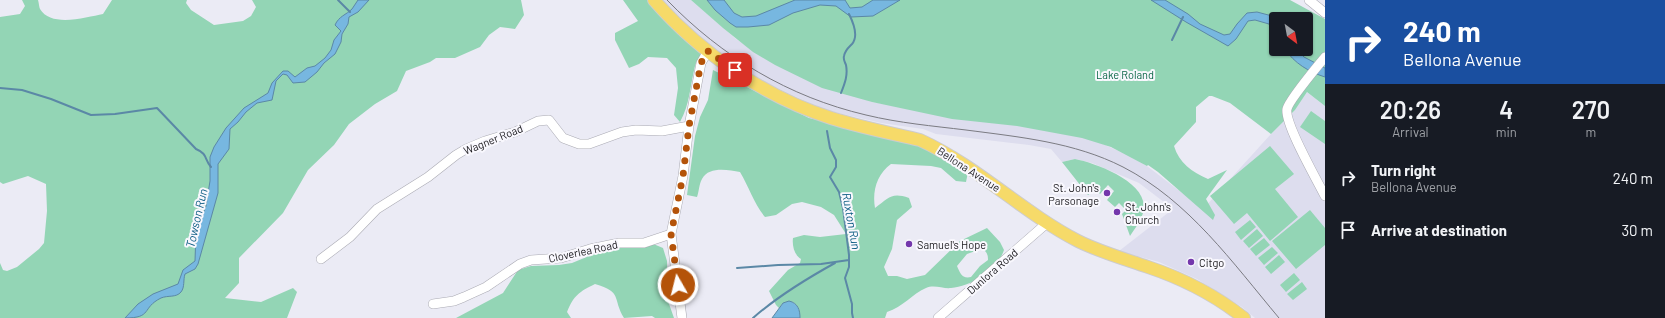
<!DOCTYPE html>
<html lang="en">
<head>
<meta charset="utf-8">
<style>
	body { margin:0; font-family:Barlow,sans-serif; background:#20242c; color:#f1f3f6; height:100vh; display:flex; flex-direction:column; font-size:15px; white-space:nowrap }
	* { box-sizing:border-box; margin:0 }
	p { font-size:13px; color:#9ea1a6 }
	.icon { flex:none; width:22px; height:22px; fill:none; stroke:currentColor; stroke-width:2; stroke-linecap:round; stroke-linejoin:round }
	.map { position:relative; flex:1; overflow:hidden }
	.drawer { display:flex; flex-direction:column; background:#171b24; width:340px }
	.drawer>* { flex:none }
	.top-card { background:#1a4fa0; color:#fff; overflow:hidden }
	.needle { width:26px; rotate:148deg }
	.controls { position:absolute; left:1269px; top:12px; display:grid; gap:8px }
	.controls a { display:grid; place-items:center; width:44px; height:44px; border-radius:4px; background:#171b24; box-shadow:0 1px 3px #0004; font-size:20px }
	.pin { position:absolute; display:grid; place-items:center; width:34px; height:34px; color:#fff; margin:-17px; border-radius:8px; box-shadow:0 2px 6px #0006 }
	.me { position:absolute; width:44px; margin:-22px; rotate:352deg; stroke-linejoin:round; filter:drop-shadow(0 0 3px #0008) }
	.turn { display:flex; align-items:center; gap:14px; height:84px; padding:0 12px; font-size:18px }
	.turn .icon { width:52px; height:52px; stroke-width:2.5 }
	.turn b { display:block; font-size:28px; line-height:34px }
	.eta { display:flex; justify-content:space-evenly; align-items:center; height:68px; text-align:center }
	.eta b { font-size:24px; font-weight:600; line-height:28px }
	ul { padding:0; list-style:none }
	li { display:flex; align-items:center; gap:12px; height:52px; padding:0 12px }
	li div { flex:1 }
	li b { display:block; font-size:15px }
	li em { font-style:normal }
	main { display:flex; flex:1; min-height:0 }
	.map>svg:first-child { display:block }
	.built { fill:#dde }
	.green { fill:#93d5b5; fill-rule:evenodd }
	.water { fill:#77b7e0; stroke:#5b88a6 }
	.lines { fill:none; stroke-linecap:round; stroke-linejoin:round }
	.stream { stroke:#5b88a6; stroke-width:2 }
	.minor-casing { stroke:#aaaab3; stroke-width:10 }
	.major-casing { stroke:#cdcccd; stroke-width:14 }
	.minor { stroke:#fff; stroke-width:9 }
	.major { stroke:#f6da69; stroke-width:12 }
	.tram { stroke:#7b7b82; stroke-width:1 }
	.route { stroke:#b45309; stroke-width:7; stroke-dasharray:0 12.6 }
	.poi-dot { fill:#7437ac; stroke:#f9f8fe; stroke-width:1.5 }
	.labels { text-anchor:middle; dominant-baseline:central; stroke-width:4; stroke-linejoin:round; paint-order:stroke }
	.park-label { font-size:11px; fill:#0a6646; stroke:#f9f8fe }
	.street-label { font-size:11px; fill:#1a191d; stroke:#f9f8fe }
	.poi-label { font-size:11px; fill:#1a191d; stroke:#f9f8fe; text-anchor:start }
	.water-label { font-size:12px; font-style:italic; fill:#075980; stroke:#f9f8fe }
</style>
</head>
<body>
<main>
<div class="map">
<svg width="1325" height="318" viewBox="0 0 1325 318">
	<rect width="100%" height="100%" fill="#ebebf5"/>
	<path class="built" d="M662 0H691L736 39 775 65 872 102 949 115 1022 124 1089 138 1128 155 1147 166 1203 209 1271 134 1295 110 1307 92 1325 106V318H1255L1242 307 1197 279 1159 262 1119 251 1173 209 1139 183 1092 163 1075 159 1062 162 1051 149 1029 145 936 134 923 129 881 123 826 110 790 94 755 77 707 44 672 12Z"/>
	<path class="green" d="M22 0H38C39 3 39 7 40 9 51 28 87 17 103 14L112 0H187L186 3 191 10 214 25 243 21 251 16 256 7 252 0H521L524 15 515 29 500 27 489 35 480 47 455 58H436L430 62 406 71 397 91 375 104 349 124 334 145 308 170 283 213 239 258V283L225 298 261 302 293 288 297 292 287 318H0V263L3 270 7 271 17 267 39 249 44 243 47 211 46 184 28 176 3 184 0 182V17L20 14 25 6Z
		M623 0H649L702 52C700 57 696 62 695 66 690 86 690 104 680 122L674 115 678 88 676 68 667 58 648 57 639 64 629 68 615 40V33L638 21Z
		M691 0H1290L1325 19V106L1307 92 1295 110 1271 134 1230 103 1212 96H1209L1196 107V122L1174 146C1179 163 1192 172 1208 179L1227 170 1206 199 1215 215 1213 220 1158 172 1148 165 1147 166 1111 147 1082 138 1017 126 952 119 872 102 822 88 775 65 753 52 723 28ZM1276 19H1306V49H1276Z
		M713 70 809 118 848 127 879 137 914 143 968 172 966 182 956 181 941 168 931 166 891 164C877 174 872 191 875 208 889 198 891 192 909 198L912 207 897 220 892 249 884 267 888 276H897L907 279 925 275 960 241 987 228 1000 242 1004 250C997 271 972 286 951 288 943 289 934 284 926 288 912 294 903 307 887 312L885 318H800L798 307 793 302 783 303 779 308 776 305 769 291 788 270 800 263 801 259C794 255 792 245 793 238L804 235 820 237 846 234 834 215 821 207 802 202 792 204 776 215 765 217C754 204 749 187 740 172 728 170 709 166 702 179 699 184 699 192 697 197L687 195 695 136 700 117 708 100ZM981 249C986 251 988 253 988 260L980 266 971 277C962 279 960 273 957 266L967 254Z
		M1311 111 1325 121V144L1300 127Z
		M1270 146 1294 174 1275 189 1298 217 1270 241 1247 213 1234 224 1210 196Z
		M1075 159C1095 163 1143 180 1144 206 1144 217 1136 227 1130 236L1122 214 1126 210 1119 203 1115 207 1107 200 1114 191 1108 185 1100 194 1096 189 1088 195 1062 162Z
		M1310 210 1325 228V245L1296 269 1272 241Z
		M1250 220 1256 227 1241 240 1235 232Z
		M1257 229 1263 236 1249 248 1243 241Z
		M1264 238 1270 245 1256 256 1250 249Z
		M651 243 663 248 667 261 668 301 674 318H655L652 316 624 318C612 298 623 292 595 284 579 292 574 295 567 312L571 318H456L503 293 518 270 531 266 559 265 572 263 611 247Z
		M1272 247 1278 253 1264 265 1258 258Z
		M1279 255 1285 262 1271 274 1265 267Z
		M1294 273 1300 280 1286 292 1280 285Z
		M1302 282 1307 289 1293 300 1287 294Z"/>
	<path class="water" d="M358 0H369L358 12 349 17 348 24 342 34 341 42 335 54 324 63 317 72 305 82 293 83 287 75 283 74 276 81 272 100 257 103 246 112 238 122 230 129 229 149 218 164V193L198 264 195 269 185 274C183 280 185 287 181 292 176 298 168 295 161 298 141 308 153 318 125 318L138 304 153 294 178 284 183 270 195 261 196 231 206 206 210 181V157L214 147 226 128 244 108 268 93 272 83 283 71H288L295 77 307 68 315 66 325 58 331 50 334 40 341 31 335 25C339 16 346 15 352 9 354 6 356 3 358 0Z
		M707 0H724L734 13 742 17 756 16 795 0H845L850 8 862 7 873 0H900L873 16 851 17 836 6 820 5 793 13 769 25 748 27H736L730 23 715 10Z
		M1151 0H1165L1188 14 1200 24 1224 35 1230 34 1237 24 1247 13 1257 12 1276 17V35L1269 24 1255 20 1248 21 1236 39 1228 46 1186 22Z
		M1285 49H1296L1304 57 1325 68V77C1309 72 1294 63 1285 49Z
		M789 301C798 303 800 310 800 318H772L783 303Z"/>
	<g class="lines">
		<path class="stream" d="M338 0 350 12
			M1172 40 1183 17
			M0 88 22 90 51 99 91 115 115 114 157 108 196 149C208 154 204 159 211 167
			M841 93C845 83 848 75 846 65 845 62 843 60 844 56 845 50 848 48 852 44 859 36 853 22 849 14
			M827 131 830 148 836 160V167L830 177 839 192 843 208 849 255V267L845 278 852 304V313L853 318
			M737 268 778 265 821 264 849 260
			M753 318C778 296 806 279 835 263"/>
		<defs>
			<path id="minor" d="M1309 0 1325 13
				M1325 57C1317 67 1289 100 1287 109 1284 123 1317 180 1325 196
				M321 259 350 237 377 209 428 177 456 155 466 149 485 141 515 132 538 121 549 120 563 138 579 144H589L622 132 636 130 662 131 689 126
				M433 304 454 301 464 297 486 287 520 264 531 260 561 258 590 249 619 243H644L671 234
				M682 318 671 234 683 176 689 126 701 63 708 51
				M938 318 1047 223"/>
			<path id="major" d="M654 0C700 53 765 97 831 118 860 127 890 133 920 140 977 166 1022 212 1078 241 1100 252 1125 259 1148 267 1184 279 1215 295 1244 318"/>
		</defs>
		<use href="#minor" class="minor-casing"/>
		<use href="#major" class="major-casing"/>
		<use href="#minor" class="minor"/>
		<use href="#major" class="major"/>
		<path class="tram" d="M667 0C722 57 789 97 866 115 899 123 933 126 966 130 1019 137 1074 142 1123 167 1189 201 1232 262 1279 318"/>
	</g>
	<g class="lines">
		<path class="route" d="M678 285 671 234 683 176 689 126 701 63 708 51 735 70"/>
	</g>
	<g class="poi-dot">
		<circle cx="1107" cy="193" r="4"/>
		<circle cx="1117" cy="212" r="4"/>
		<circle cx="909" cy="244" r="4"/>
		<circle cx="1191" cy="262" r="4"/>
	</g>
	<g class="labels">
		<g class="park-label">
			<text x="1125" y="74">Lake Roland</text>
		</g>
		<g class="street-label">
			<text transform="translate(493 139) rotate(-22)">Wagner Road</text>
			<text transform="translate(969 169) rotate(33)">Bellona Avenue</text>
			<text transform="translate(583 251) rotate(-12)">Cloverlea Road</text>
			<text transform="translate(992 271) rotate(-41)">Dunlora Road</text>
		</g>
		<g class="poi-label">
			<text x="1099" y="187" text-anchor="end">St. John's<tspan x="1099" dy="13">Parsonage</tspan></text>
			<text x="1125" y="206">St. John's<tspan x="1125" dy="13">Church</tspan></text>
			<text x="917" y="244">Samuel's Hope</text>
			<text x="1199" y="262">Citgo</text>
		</g>
		<g class="water-label">
			<text transform="translate(196 218) rotate(-77)">Towson Run</text>
			<text transform="translate(852 221) rotate(80)">Ruxton Run</text>
		</g>
	</g>
</svg>
<div class="controls">
<a><svg class="needle" viewBox="-14 -14 28 28"><path d="M0-13l5 13h-10z" fill="#e53935"/><path d="M0 13l5-13h-10z" fill="#9ea1a6"/></svg></a>
</div>
<div class="pin" style="left:735px;top:70px;background:#d93025"><svg class="icon" aria-label="arrive" viewBox="0 0 24 24"><path d="M6 21V4h12l-3 4 3 4H6"/></svg></div>
<svg class="me" style="left:678px;top:285px" viewBox="-20 -20 40 40"><circle r="17" fill="#b45309" stroke="#fff" stroke-width="3"/><path d="M0-11L8 9 0 5-8 9z" fill="#fff"/></svg>
</div>
<section class="drawer">
<div class="top-card">
<div class="turn"><svg class="icon" aria-label="right" viewBox="0 0 24 24"><path d="M7 20v-9h11M14 6l5 5-5 5"/></svg><div><b>240 m</b>Bellona Avenue</div></div>
</div>
<div class="eta">
<div><b>20:26</b><p>Arrival</p></div>
<div><b>4</b><p>min</p></div>
<div><b>270</b><p>m</p></div>
</div>
<ul>
<li><svg class="icon" aria-label="right" viewBox="0 0 24 24"><path d="M7 20v-9h11M14 6l5 5-5 5"/></svg><div><b>Turn right</b><p>Bellona Avenue</p></div><em>240 m</em></li>
<li><svg class="icon" aria-label="arrive" viewBox="0 0 24 24"><path d="M6 21V4h12l-3 4 3 4H6"/></svg><div><b>Arrive at destination</b></div><em>30 m</em></li>
</ul>
</section>
</main>
</body>
</html>
